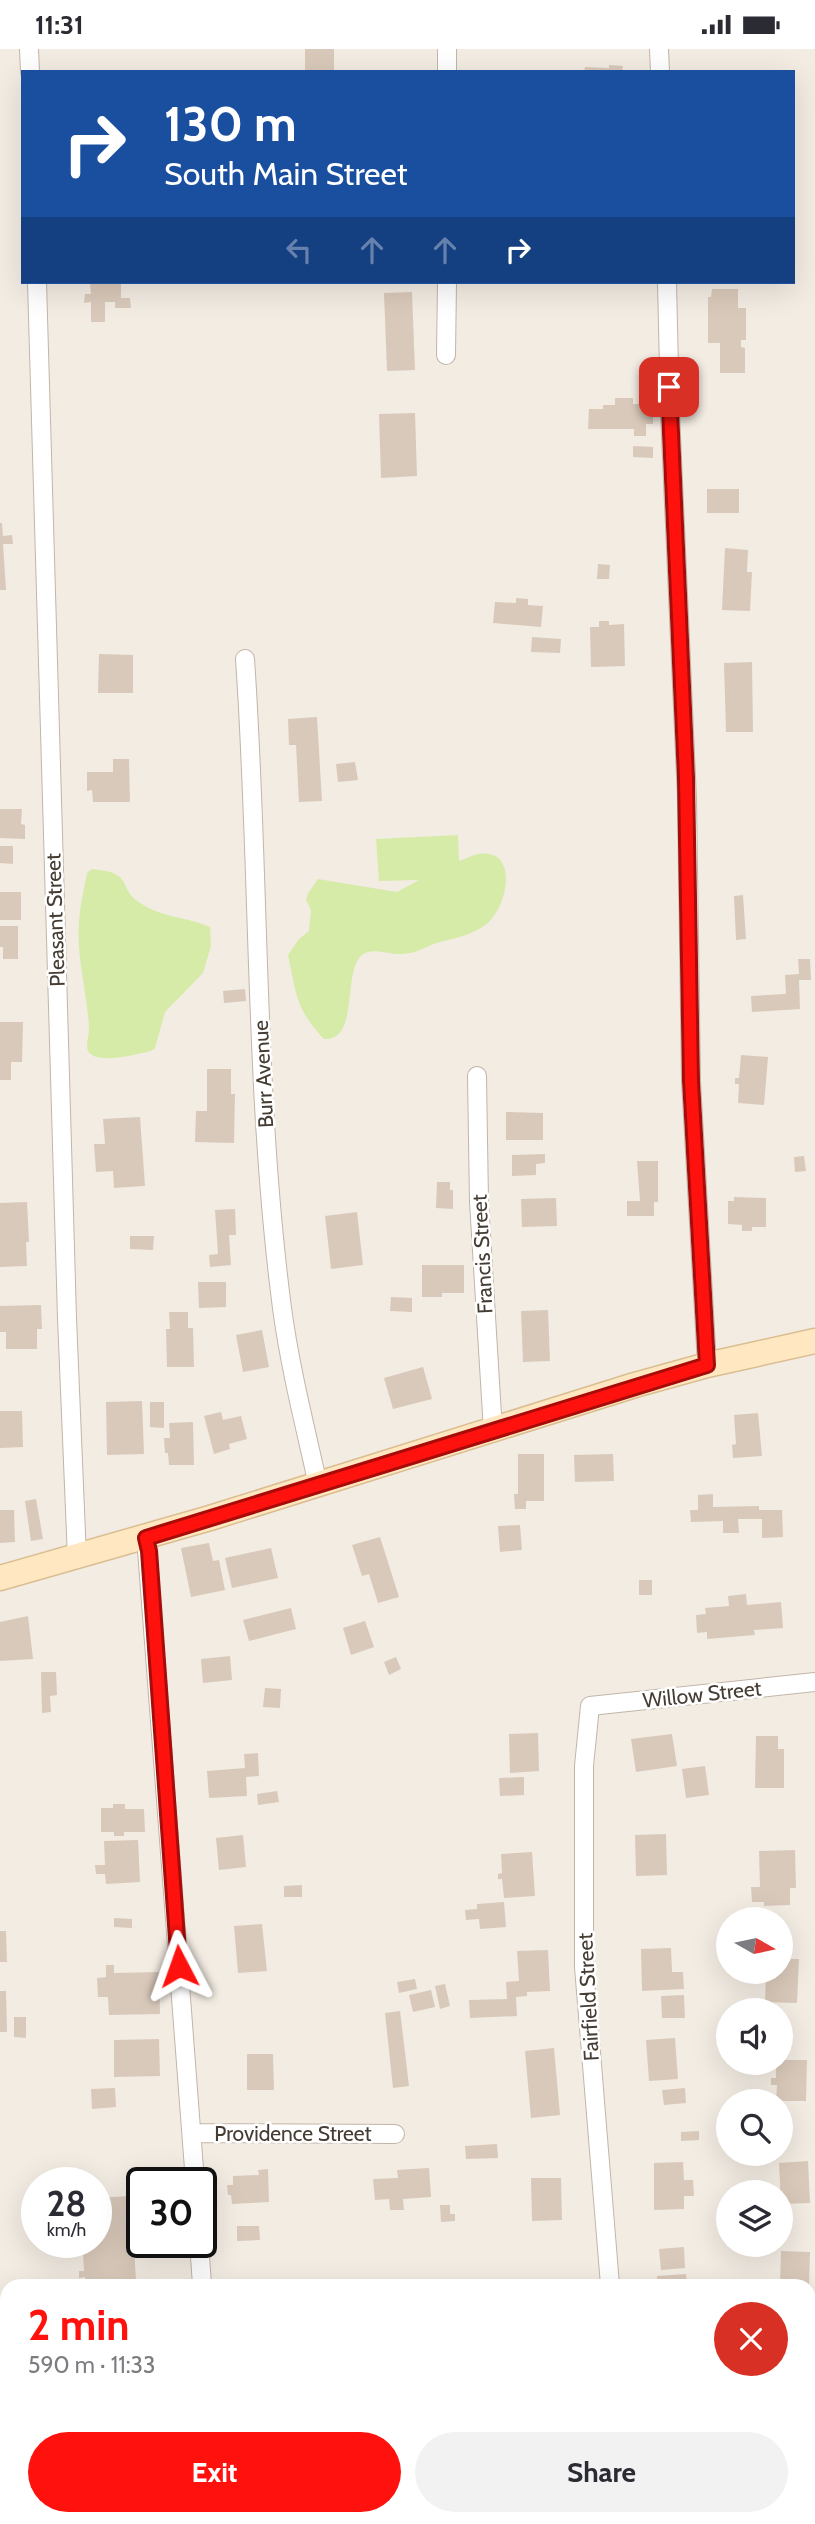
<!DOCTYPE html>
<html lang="en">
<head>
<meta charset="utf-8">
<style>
	body { margin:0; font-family:Cabin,sans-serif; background:#f2f2f3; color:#2b2b33; height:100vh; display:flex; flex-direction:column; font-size:26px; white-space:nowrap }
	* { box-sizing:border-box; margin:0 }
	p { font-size:23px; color:#7c7c81 }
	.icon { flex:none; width:38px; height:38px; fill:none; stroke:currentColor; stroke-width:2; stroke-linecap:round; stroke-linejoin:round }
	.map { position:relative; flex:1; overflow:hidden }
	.details { position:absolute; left:0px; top:2230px; width:816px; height:247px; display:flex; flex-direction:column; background:#fff; border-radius:21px 21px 0 0; box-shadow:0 7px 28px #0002 }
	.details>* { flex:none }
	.banner { position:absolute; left:21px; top:21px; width:774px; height:214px; border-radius:0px; box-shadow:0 7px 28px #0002; background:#1a4fa0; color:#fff; overflow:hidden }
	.needle { width:46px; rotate:99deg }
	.fabs { position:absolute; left:716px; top:1858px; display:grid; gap:14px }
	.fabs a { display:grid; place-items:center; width:77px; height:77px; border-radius:50%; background:#fff; box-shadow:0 7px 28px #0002; font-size:35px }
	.speed { position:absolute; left:21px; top:2118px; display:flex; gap:14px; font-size:35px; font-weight:700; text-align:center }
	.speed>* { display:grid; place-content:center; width:91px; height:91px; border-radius:50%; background:#fff; box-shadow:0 7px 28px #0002; line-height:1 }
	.speed small { font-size:18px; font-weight:400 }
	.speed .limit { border:4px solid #111; border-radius:10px; background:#fff; color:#111 }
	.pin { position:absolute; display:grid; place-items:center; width:60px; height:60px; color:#fff; margin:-30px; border-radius:14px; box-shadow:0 4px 10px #0006 }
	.me { position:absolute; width:77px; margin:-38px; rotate:356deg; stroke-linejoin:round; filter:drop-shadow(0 0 5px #0008) }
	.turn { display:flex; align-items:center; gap:24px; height:147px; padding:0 28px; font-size:32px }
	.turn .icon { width:91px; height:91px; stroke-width:2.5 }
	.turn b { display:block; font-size:49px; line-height:60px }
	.lanes { display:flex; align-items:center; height:66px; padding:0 28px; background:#0003; justify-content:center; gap:35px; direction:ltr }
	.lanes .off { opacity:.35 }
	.round { display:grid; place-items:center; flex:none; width:74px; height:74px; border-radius:37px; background:#f2f2f3 }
	.summary { display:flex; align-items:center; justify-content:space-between; height:119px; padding:0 28px }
	h1 { font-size:42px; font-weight:700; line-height:52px; color:#ff120e }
	.action { display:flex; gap:14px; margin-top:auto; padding:14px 28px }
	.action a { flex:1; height:80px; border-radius:42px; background:#ff120e; color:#fff; font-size:28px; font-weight:700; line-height:80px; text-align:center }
	.action a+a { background:#f2f2f3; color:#2b2b33 }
	.status { display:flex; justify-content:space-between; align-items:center; height:49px; padding:0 35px; background:#fff; direction:ltr }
	.status svg { height:19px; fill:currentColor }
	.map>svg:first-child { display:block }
	.green { fill:#d6eba8 }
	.building { fill:#d9c9ba }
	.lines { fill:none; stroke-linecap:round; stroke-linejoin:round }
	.street-casing { stroke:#c2b5a8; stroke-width:20 }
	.secondary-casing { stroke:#dabd90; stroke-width:27 }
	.street { stroke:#fff; stroke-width:18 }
	.secondary { stroke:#ffe8c1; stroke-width:24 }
	.route-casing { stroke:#a60c09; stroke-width:18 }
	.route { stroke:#ff120e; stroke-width:12 }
	.labels { text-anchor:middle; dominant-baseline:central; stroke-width:5; stroke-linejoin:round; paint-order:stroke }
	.street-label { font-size:21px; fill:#453c33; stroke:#fff }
</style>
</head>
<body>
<div class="status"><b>11:31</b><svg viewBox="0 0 49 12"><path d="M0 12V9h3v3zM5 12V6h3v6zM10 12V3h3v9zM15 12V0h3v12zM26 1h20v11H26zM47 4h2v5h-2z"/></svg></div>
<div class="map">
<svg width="815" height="2475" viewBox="0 0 815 2475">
	<rect width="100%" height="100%" fill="#f3ece3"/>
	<path class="green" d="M458 786 459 812C465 810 472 806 479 805 521 799 507 862 484 877 472 885 458 889 444 892 428 895 417 906 399 905 387 905 372 898 362 906 342 922 360 992 324 990 296 961 296 944 288 906L299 890 309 882 311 861 306 851 308 844 318 830 397 843 419 831 379 832 376 790Z
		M92 820C137 824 115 839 142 855 163 869 188 868 210 878L211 897 203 924 165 963 155 999 151 1002C137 1005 105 1014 92 1006 83 1001 89 989 89 981 88 946 76 909 79 873 80 857 84 840 87 824Z"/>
	<path class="building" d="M305 0H334V23H305Z
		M609 16 623 17 622 23H584L585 18 609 19Z
		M90 233 121 235V249H130L131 259H115V253H105V273H91V253L84 254 85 245H91Z
		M712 240H738V259H746V291H741V298L745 299V324H720V294H708V248H711Z
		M412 243 415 321 387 322 384 244Z
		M615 349H633V355H644V359H653V375H646V387H634V380H588L589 360H603V356H615Z
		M415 364 417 427 381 429 379 365Z
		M633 397 653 398V409L633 408Z
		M707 440H739V464H707Z
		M0 474H2L3 487 12 486 13 495H3L6 541H0Z
		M725 499 748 501 747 523H752L750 562 722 561Z
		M598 515 610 516 609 530H597Z
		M516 549 528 550V556L543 557 541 578 493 574 495 553 516 554Z
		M599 572H609V576L624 575 625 617 591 618 590 578H599Z
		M532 588 561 590 560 604 531 603Z
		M99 605 133 606V644H98Z
		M752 613 753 683H726L724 614Z
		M317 668 322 752 299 753 296 696H289L288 670Z
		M113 710H129L130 753H93L92 741 87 742V723H113Z
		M355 713 358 731 338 733 336 715Z
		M0 760H22L21 775 25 776V790L0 789Z
		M0 797H13V815L0 814Z
		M0 843H21V871H0Z
		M743 846 746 890 736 891 734 847Z
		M0 877H18V910H3V898H0Z
		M798 910H810L811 931H799L800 960 752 963 751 947 786 945 785 926 799 925Z
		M245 940 246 952 224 954 223 942Z
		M0 973H23L22 1013H11V1031H0Z
		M741 1006 768 1008 764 1056 738 1054 739 1035H735V1029H739Z
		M207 1020H231V1045H235L234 1094 195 1093 196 1062H207Z
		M506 1063 543 1064V1091H506Z
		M140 1068 145 1137 114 1139 113 1122 96 1123 94 1095H105L103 1070Z
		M545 1105V1114L536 1115V1126L512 1127V1106Z
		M804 1107 806 1122 795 1123 794 1108Z
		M637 1112H658V1153H654V1167H627V1152H640Z
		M437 1133H450V1141H453V1160L436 1159Z
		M734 1148 766 1149V1178H752V1182H742V1176L728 1175V1152H734Z
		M556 1149 557 1177 522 1178 521 1150Z
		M27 1153 29 1193H26L27 1217 0 1218V1154Z
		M235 1160 236 1186H229L231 1216 210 1218 209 1206 218 1205 215 1161Z
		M357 1163 363 1216 331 1220 325 1167Z
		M130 1187H154L153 1201 130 1200Z
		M422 1216H464V1244H442V1248H422Z
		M198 1233H226V1258L199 1259Z
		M391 1248 412 1249V1263L390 1262Z
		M41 1256 42 1280H37V1300H6V1283H0V1257Z
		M548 1261 550 1312 523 1313 521 1262Z
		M169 1263H188V1279H193L194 1318H167L166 1280H170Z
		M262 1281 269 1318 243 1323 236 1286Z
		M423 1318 432 1350 393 1360 384 1329Z
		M142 1352 144 1405 107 1406 106 1353Z
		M150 1353H164V1379L150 1378Z
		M0 1362H22L23 1398 0 1399Z
		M221 1363 223 1371 241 1367 247 1390 229 1395 230 1400 214 1405 204 1367Z
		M758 1364 762 1407 733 1409 732 1396 736 1395 734 1366Z
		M193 1373 194 1416H169L168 1404H165L164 1389H170L169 1374Z
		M518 1405H544V1452H526V1460H515L514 1445H518Z
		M613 1405 614 1432 575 1433 574 1406Z
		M713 1445V1458L759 1457V1461H782L783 1488 762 1489V1470H738L739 1484H723V1472L691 1473 690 1461H698V1446Z
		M36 1450 43 1490 31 1492 25 1452Z
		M0 1461H14L15 1493 0 1494Z
		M520 1476 522 1501 500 1503 498 1477Z
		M380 1488 399 1548 378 1554 369 1525 362 1527 352 1496Z
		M209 1494 213 1512 219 1511 225 1541 191 1548 181 1499Z
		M271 1499 278 1529 232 1539 225 1509Z
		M639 1531H652V1546H639Z
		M746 1545 747 1556 781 1553 783 1579 754 1581 755 1586 707 1590V1583L697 1584 696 1566 706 1565 705 1559 729 1557 728 1547Z
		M291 1559 296 1580 249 1592 243 1571Z
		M28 1567 33 1610 0 1612V1573Z
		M365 1572 374 1598 351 1606 343 1579Z
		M230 1607 232 1631 203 1634 201 1610Z
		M396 1608 401 1620 389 1626 384 1613Z
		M41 1623H56L57 1646 50 1647 51 1663 42 1664Z
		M265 1639 281 1640 280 1659 263 1658Z
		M538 1684 539 1722 510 1724 509 1685Z
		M672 1685 677 1717 636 1723 631 1690Z
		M756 1687H778V1700H784V1739H755Z
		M258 1704 259 1727 246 1728 247 1747 209 1749 207 1722 245 1719 244 1705Z
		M705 1717 709 1746 686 1749 682 1720Z
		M524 1728V1746L500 1747 499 1729Z
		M277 1742 279 1753 258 1756 257 1745Z
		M113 1755H125V1760H144L145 1783H124V1787H114V1783H101V1759H113Z
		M666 1785 667 1826 636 1827 635 1786Z
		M243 1786 246 1818 219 1821 216 1789Z
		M138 1791 140 1833 106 1835 105 1825H96L95 1816H105L104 1792Z
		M795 1801 796 1839H790V1856L764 1857V1853H752L751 1838H760L759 1802Z
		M532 1803 535 1847 504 1849 502 1830H498V1825L502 1824 501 1805Z
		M302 1836V1848H284V1837Z
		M504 1853 506 1878 480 1880 479 1870 466 1871 465 1861 477 1860V1855Z
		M114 1869 132 1870V1879L114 1878Z
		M262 1875 267 1922 238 1924 234 1877Z
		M0 1882H6L7 1913H0Z
		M671 1899 672 1923H683L684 1940 642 1942 641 1900Z
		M548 1901 550 1942 527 1943V1947L516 1948 517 1967 470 1969 469 1951 507 1950 506 1933 519 1932 517 1902Z
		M780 1910H799L797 1954 765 1953 766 1923H780Z
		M106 1916H114V1924L159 1923 160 1965 109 1966 108 1948H98L97 1929 106 1928Z
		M415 1930 417 1940 399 1944 397 1933Z
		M445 1935 450 1957 440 1960 435 1937Z
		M431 1941 435 1958 413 1963 409 1946Z
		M0 1942H6L7 1983H0Z
		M684 1946 685 1969H662L661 1947Z
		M400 1962 409 2037 393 2039 385 1964Z
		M14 1968H26V1989L14 1988Z
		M675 1989 678 2030 649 2032 646 1991Z
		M159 1990 160 2027 114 2028V1991Z
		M554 1999 560 2066 531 2069 525 2002Z
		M247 2005H273L274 2041H247Z
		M780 2011H807L806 2052H776L777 2036H771V2029H776V2020H763V2014H780Z
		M115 2039 116 2058 92 2060 91 2040Z
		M685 2039 686 2054 664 2056 662 2041Z
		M699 2082V2091L681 2092V2083Z
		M497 2095 498 2109 466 2110 465 2097Z
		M808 2112 810 2154 781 2155 779 2114Z
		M683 2113 684 2131H693L694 2147H684V2160L654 2161V2114Z
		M429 2119 431 2148 403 2150 404 2161H390L389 2150 375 2151 373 2130 398 2129 397 2121Z
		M268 2120 269 2153 232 2155 231 2146H228L227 2136H233V2127L259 2126 258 2121Z
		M531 2129H561L562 2171 532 2172Z
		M131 2147 136 2232 85 2235V2228L79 2229V2222H84L83 2202H86V2193H96V2149Z
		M440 2156H450V2165H455V2172L441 2173Z
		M237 2177H259L260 2191 237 2192Z
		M684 2198 685 2219 661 2221 659 2200Z
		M781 2202 810 2203 809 2236H780Z
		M686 2225 687 2236H658L657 2227Z
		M808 2365H815V2411H808Z"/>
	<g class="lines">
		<defs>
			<path id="street" d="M29 0 30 23
				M447 0V23
				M659 0 660 23
				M37 233 67 1269 77 1509
				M667 233 670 364 687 750 691 1032 707 1316
				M446 306 447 233
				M245 610C260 826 254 1044 282 1259 290 1319 305 1377 318 1436
				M477 1027 479 1153 493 1382
				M146 1488 195 2133
				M192 2084 395 2085
				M199 2193 202 2236
				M610 2236 584 1918V1717L590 1657 815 1633
				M808 2321 815 2322
				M0 2362 7 2361
				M219 2469V2475"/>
			<path id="secondary" d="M0 1529 210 1469 635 1336 707 1316 815 1292"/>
		</defs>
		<use href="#street" class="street-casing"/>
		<use href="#secondary" class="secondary-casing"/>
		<use href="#street" class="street"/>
		<use href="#secondary" class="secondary"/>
	</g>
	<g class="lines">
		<defs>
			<path id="route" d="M179 1917 149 1502 146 1489 707 1316 691 1032 686 729 669 338"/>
		</defs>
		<use href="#route" class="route-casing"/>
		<use href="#route" class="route"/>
	</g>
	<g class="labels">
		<g class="street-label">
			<text transform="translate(55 871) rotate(-92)">Pleasant Street</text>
			<text transform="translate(263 1025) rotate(-93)">Burr Avenue</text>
			<text transform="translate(482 1205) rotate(-93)">Francis Street</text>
			<text transform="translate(702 1645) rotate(-6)">Willow Street</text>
			<text transform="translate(588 1948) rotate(-93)">Fairfield Street</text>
			<text x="293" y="2084">Providence Street</text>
		</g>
	</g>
</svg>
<div class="fabs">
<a><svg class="needle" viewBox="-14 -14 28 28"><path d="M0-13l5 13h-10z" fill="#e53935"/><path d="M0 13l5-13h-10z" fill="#7c7c81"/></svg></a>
<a><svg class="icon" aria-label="sound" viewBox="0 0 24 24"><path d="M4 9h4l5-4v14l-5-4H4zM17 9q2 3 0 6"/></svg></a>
<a><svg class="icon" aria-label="search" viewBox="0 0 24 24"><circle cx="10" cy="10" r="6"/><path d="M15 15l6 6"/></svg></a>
<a><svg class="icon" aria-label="layers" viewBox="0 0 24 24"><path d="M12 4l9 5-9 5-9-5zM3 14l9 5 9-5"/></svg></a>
</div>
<div class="speed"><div>28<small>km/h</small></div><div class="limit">30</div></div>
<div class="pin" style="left:669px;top:338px;background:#d93025"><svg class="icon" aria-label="arrive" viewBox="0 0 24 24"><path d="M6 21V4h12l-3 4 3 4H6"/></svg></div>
<svg class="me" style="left:179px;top:1917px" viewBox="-20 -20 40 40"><path d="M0-17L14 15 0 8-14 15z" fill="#ff120e" stroke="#fff" stroke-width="4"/></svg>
<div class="banner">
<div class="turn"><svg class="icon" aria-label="right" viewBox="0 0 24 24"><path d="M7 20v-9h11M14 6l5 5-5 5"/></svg><div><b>130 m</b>South Main Street</div></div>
<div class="lanes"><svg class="icon off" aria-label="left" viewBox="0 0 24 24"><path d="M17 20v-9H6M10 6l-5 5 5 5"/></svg><svg class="icon off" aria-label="ahead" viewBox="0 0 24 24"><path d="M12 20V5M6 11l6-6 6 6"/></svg><svg class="icon off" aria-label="ahead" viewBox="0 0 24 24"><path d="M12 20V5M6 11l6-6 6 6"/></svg><svg class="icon" aria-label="right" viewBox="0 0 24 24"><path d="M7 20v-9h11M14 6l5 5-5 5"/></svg></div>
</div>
<section class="details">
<div class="summary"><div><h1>2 min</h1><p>590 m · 11:33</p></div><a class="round" style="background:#d93025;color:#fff"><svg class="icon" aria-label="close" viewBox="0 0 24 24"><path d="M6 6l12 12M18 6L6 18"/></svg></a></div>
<div class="action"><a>Exit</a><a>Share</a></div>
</section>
</div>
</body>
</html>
